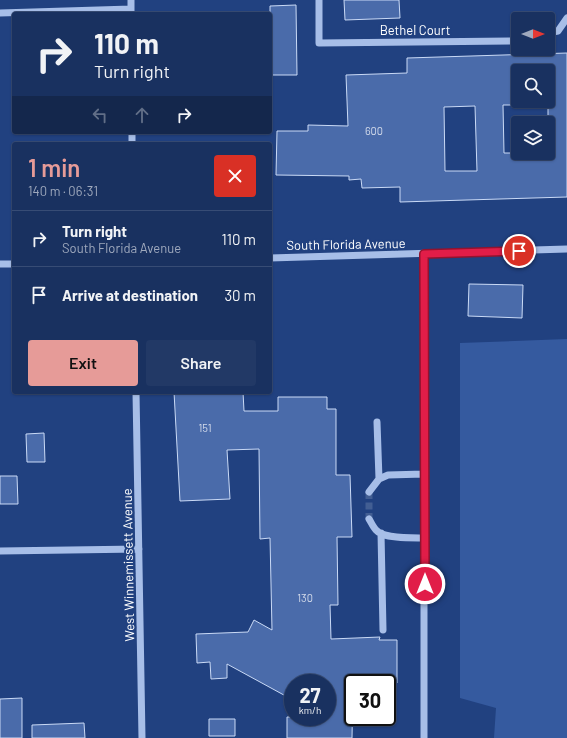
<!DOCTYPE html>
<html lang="en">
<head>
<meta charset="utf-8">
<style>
	body { margin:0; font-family:Barlow,sans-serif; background:#223966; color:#f1f3f6; height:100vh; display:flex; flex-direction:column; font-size:15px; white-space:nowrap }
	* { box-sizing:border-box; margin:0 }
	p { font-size:13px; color:#9fa9bd }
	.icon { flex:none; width:22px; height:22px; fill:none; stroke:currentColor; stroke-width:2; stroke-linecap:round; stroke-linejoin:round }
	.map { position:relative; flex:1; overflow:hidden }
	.drawer { position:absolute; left:12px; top:142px; width:260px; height:252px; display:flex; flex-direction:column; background:#193160; border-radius:4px; box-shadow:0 1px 3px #0004,0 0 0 1px #374c75 }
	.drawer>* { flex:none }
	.guide { position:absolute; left:12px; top:12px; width:260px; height:122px; border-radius:4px; box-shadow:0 1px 3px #0004,0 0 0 1px #374c75; background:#193160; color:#f1f3f6; overflow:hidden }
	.needle { width:26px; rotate:90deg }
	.fabs { position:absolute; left:511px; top:12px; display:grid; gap:8px }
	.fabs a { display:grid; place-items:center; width:44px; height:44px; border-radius:4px; background:#193160; box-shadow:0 1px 3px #0004,0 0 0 1px #374c75; font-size:20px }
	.speed { position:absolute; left:284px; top:674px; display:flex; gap:8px; font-size:20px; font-weight:700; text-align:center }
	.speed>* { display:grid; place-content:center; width:52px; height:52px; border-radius:50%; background:#193160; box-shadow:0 1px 3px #0004,0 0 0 1px #374c75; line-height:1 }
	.speed small { font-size:10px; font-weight:400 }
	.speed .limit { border:2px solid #111; border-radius:6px; background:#fff; color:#111 }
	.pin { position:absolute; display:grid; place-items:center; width:34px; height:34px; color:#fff; margin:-17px; border:2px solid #fff; border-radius:50%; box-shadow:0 1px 4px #0007 }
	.me { position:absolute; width:44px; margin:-22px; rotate:0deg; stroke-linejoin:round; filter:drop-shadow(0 0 3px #0008) }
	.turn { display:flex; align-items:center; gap:14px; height:84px; padding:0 16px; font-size:18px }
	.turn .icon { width:52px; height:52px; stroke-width:2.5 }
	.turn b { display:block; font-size:28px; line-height:34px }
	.lanes { display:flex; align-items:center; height:38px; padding:0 16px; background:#0003; justify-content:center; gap:20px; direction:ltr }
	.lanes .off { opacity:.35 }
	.round { display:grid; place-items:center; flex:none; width:42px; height:42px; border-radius:4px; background:#223966 }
	.headline { display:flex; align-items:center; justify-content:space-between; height:68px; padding:0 16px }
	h1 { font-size:24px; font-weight:600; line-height:30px; color:#e69b98 }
	.button { display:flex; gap:8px; margin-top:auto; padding:8px 16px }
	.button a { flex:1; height:46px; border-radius:4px; background:#e69b98; color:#111; font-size:16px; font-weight:600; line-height:46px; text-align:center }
	.button a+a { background:#223966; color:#f1f3f6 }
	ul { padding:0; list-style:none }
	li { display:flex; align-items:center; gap:12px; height:56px; padding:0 16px; border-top:1px solid #374c75 }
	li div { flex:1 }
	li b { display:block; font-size:15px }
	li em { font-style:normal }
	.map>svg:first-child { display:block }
	.green { fill:#355a9f }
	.building { fill:#4a6baa; stroke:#cadaf6; fill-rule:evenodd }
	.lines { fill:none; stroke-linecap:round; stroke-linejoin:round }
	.minor-tunnel { stroke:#425e93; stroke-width:7; stroke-dasharray:7 3.5; stroke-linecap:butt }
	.minor { stroke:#a7bee8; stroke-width:7 }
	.route-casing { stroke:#92132f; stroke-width:10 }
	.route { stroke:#e11d48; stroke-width:7 }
	.labels { text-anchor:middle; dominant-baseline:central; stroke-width:4; stroke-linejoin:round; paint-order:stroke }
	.number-label { font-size:11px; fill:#d2daea }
	.street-label { font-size:13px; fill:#fff; stroke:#214180 }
</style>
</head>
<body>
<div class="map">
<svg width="567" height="738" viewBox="0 0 567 738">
	<rect width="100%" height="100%" fill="#214180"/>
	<path class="green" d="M567 339V738H494L496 708 460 698V343Z"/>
	<path class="building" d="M344 0H399L400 18 345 20Z
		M296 5 297 75H270V6Z
		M567 53V197L400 202V187L362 188 361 179 349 180V176L276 175 277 131H308V125L348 126 346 75 407 73V58ZM518 71H548V153H504L503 105H518ZM475 106 477 171H445L444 107Z
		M469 284 523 285 522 318 468 316Z
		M174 392H243L244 411H278V397H327V409H336V475H350L352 537H337L338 605H330L331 639 380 637 379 640H397V683H353L352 738H287V717H327V683H293V700L227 664V678L211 679 210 662 197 663 196 634 248 632 254 620 272 630 270 538 260 539 259 449 227 450 230 499 180 501Z
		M44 433 45 462H27L26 434Z
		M0 476H17L18 504H0Z
		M22 698V738H0V699Z
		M209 719H235V736H209Z
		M84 723 85 738H32V725Z"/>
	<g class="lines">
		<path class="minor-tunnel" d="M369 492V519"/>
		<path class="minor" d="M131 0V14
			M319 0V43L512 41 518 40
			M0 13 131 9
			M548 33 558 31 567 18
			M132 132V144
			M424 254V738
			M270 258 567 249
			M0 264H14
			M136 392 142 738
			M377 422 379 479
			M369 492 379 479 388 475 424 474
			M369 519C371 522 373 527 376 530 383 539 413 538 425 538
			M381 533 383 630
			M0 551 139 549"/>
	</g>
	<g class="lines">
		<defs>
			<path id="route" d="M425 584 424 254 519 251"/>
		</defs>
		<use href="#route" class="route-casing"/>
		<use href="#route" class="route"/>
	</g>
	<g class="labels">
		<g class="number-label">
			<text x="374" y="130">600</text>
			<text x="205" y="427">151</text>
			<text x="305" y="597">130</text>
		</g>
		<g class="street-label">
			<text x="415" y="30">Bethel Court</text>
			<text transform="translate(346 244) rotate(-1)">South Florida Avenue</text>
			<text transform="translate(128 565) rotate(-91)">West Winnemissett Avenue</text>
		</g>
	</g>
</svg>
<div class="fabs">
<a><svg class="needle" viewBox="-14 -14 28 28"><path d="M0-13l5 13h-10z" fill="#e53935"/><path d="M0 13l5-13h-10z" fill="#9fa9bd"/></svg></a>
<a><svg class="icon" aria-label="search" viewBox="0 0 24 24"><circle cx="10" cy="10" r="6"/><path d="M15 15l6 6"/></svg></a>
<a><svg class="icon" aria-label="layers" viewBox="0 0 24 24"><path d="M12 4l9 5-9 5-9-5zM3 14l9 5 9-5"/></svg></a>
</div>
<div class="speed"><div>27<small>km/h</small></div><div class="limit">30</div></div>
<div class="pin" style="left:519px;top:251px;background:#d93025"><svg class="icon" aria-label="arrive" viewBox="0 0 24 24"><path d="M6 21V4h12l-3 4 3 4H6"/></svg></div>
<svg class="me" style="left:425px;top:584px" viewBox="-20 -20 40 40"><circle r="17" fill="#e11d48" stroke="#fff" stroke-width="3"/><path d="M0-11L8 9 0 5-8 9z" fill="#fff"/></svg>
<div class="guide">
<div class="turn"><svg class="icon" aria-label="right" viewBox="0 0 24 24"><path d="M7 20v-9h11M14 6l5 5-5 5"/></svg><div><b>110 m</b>Turn right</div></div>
<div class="lanes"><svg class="icon off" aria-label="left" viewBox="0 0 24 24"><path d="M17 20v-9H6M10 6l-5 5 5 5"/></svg><svg class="icon off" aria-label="ahead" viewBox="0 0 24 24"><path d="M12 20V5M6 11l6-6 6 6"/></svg><svg class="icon" aria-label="right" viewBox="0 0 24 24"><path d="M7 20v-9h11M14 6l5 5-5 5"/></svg></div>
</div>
<section class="drawer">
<div class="headline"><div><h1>1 min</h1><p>140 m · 06:31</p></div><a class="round" style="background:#d93025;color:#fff"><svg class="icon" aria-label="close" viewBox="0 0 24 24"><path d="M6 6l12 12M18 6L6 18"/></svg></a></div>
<ul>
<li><svg class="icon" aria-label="right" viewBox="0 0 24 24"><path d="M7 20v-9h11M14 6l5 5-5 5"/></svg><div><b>Turn right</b><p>South Florida Avenue</p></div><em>110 m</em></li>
<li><svg class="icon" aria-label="arrive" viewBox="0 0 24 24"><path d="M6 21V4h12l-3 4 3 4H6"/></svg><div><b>Arrive at destination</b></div><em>30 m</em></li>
</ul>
<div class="button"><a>Exit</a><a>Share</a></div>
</section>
</div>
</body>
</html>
